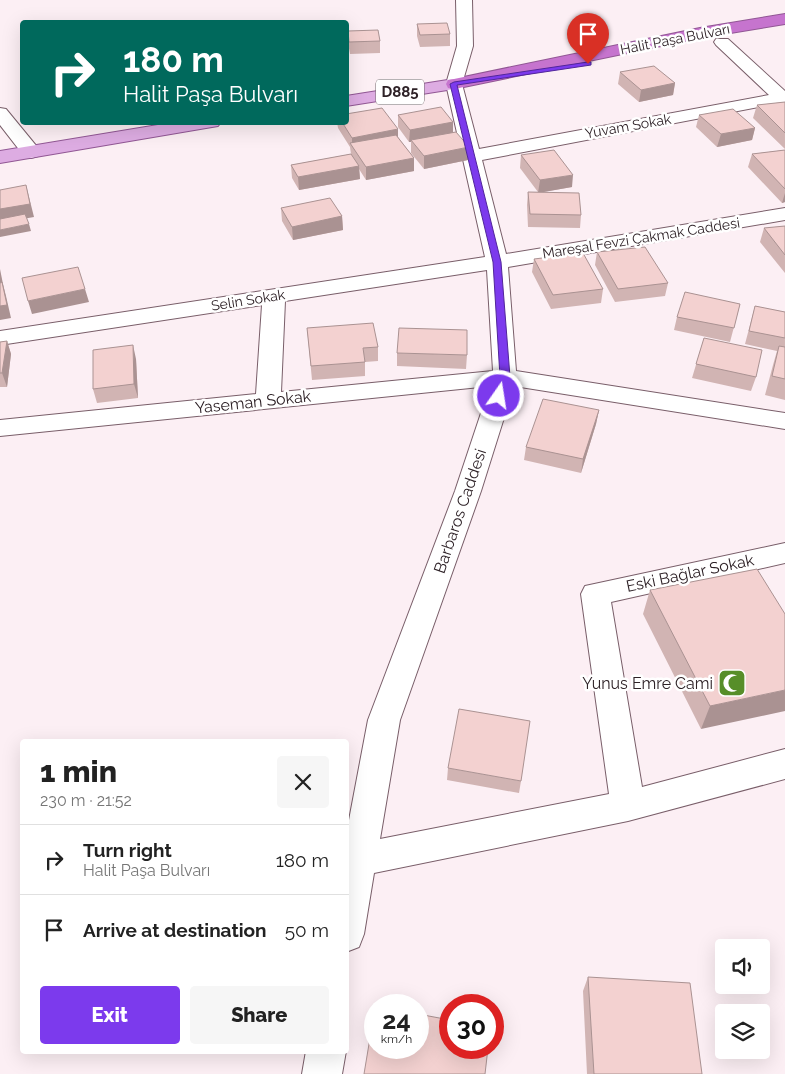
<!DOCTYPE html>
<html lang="en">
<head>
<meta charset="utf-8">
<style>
	body { margin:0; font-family:Raleway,sans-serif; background:#f6f6f6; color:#222; height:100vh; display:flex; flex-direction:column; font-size:19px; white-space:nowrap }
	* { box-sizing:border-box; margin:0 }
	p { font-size:16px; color:#767676 }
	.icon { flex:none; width:28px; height:28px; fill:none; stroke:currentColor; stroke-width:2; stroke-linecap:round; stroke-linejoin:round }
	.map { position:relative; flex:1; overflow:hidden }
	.drawer { position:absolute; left:20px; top:739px; width:329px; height:315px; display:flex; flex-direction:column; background:#fff; border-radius:5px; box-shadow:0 5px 20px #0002 }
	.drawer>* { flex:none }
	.banner { position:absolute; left:20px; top:20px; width:329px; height:105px; border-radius:5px; box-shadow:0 5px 20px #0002; background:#00695c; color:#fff; overflow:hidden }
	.controls { position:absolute; left:715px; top:939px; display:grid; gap:10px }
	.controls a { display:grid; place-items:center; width:55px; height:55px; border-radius:5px; background:#fff; box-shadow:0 5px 20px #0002; font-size:25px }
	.speed { position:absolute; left:364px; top:994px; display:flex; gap:10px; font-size:25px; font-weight:700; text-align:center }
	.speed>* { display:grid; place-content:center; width:65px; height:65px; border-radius:50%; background:#fff; box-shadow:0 5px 20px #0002; line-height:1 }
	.speed small { font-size:12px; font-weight:400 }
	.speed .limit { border:8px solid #d22; background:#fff; color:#111 }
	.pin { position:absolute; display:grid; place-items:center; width:42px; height:42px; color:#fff; margin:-51px -21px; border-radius:50% 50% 50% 0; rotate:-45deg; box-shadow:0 0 5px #0007 }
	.pin .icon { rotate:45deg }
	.me { position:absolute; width:55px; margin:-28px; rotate:13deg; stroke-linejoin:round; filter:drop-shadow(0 0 4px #0008) }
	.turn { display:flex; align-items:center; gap:18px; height:105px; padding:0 20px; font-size:22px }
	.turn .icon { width:65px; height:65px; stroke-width:2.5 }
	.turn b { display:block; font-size:35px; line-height:42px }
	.round { display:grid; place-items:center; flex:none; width:52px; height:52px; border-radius:5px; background:#f6f6f6 }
	.headline { display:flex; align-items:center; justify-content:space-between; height:85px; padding:0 20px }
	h1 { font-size:30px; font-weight:800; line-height:38px }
	.primary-button { display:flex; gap:10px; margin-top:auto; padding:10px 20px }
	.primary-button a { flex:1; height:58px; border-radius:5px; background:#7c3aed; color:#fff; font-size:20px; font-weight:800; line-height:58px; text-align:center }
	.primary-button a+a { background:#f6f6f6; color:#222 }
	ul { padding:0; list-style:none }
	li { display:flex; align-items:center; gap:15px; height:70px; padding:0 20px; border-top:1px solid #e0e0e0 }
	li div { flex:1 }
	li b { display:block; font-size:19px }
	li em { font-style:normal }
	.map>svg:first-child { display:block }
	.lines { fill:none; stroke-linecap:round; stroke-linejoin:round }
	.minor-casing { stroke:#795e69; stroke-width:2 }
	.major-casing { stroke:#915794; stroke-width:2 }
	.highway-casing { stroke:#915794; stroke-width:2 }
	.minor { fill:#fff; fill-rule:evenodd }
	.major { fill:#ddace2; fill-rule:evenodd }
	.highway { fill:#c674ce; fill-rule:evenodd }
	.wall { fill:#d1b4b3 }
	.shaded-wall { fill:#aa9292 }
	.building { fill:#f3d1d0; stroke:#aa9292 }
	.route { fill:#7c3aed; stroke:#51269a }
	.labels { text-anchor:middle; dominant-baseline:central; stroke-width:5; stroke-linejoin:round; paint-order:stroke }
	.far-street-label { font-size:14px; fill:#2e2227; stroke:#fff }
	.shield { fill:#fff; stroke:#6d6468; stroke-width:1 }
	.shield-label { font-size:15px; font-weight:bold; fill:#2e2227 }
	.street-label { font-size:16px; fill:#2e2227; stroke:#fff }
	.poi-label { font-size:16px; fill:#2e2227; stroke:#fff; text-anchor:end }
</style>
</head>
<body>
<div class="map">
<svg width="785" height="1074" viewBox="0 0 785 1074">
	<rect width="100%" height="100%" fill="#fceff4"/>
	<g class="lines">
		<defs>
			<path id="minor" d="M456 0H472L473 46 462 84 479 149 769 95 716 45 714 42 716 39H728L785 91V105L779 103 482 160 506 254 785 208V220L508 267 516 371 785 413V429L514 386 481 491 400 720 380 839 609 794 581 594 585 586 785 543V563L611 602 642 787 785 749V779L628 821 374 873 364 934 359 947 346 952V836L368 720 455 491 490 386 0 436V420L256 394 262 305 0 345V331L485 257 446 84 457 46ZM487 270 493 371 281 392 285 301Z
				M0 108 6 109 38 148 40 152 38 156 31 158 24 156 0 125Z
				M306 1051H346L342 1074H302Z"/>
			<path id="major" d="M454 79 460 80 462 84 460 88 346 106V96Z
				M176 122H221L218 126 212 127 0 163V151Z"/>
			<path id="highway" d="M785 14V24L700 38 454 89 448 88 446 84 448 80 454 79 700 28Z"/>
		</defs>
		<use href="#minor" class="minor-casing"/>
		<use href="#major" class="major-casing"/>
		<use href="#highway" class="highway-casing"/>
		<use href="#minor" class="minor"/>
		<use href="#major" class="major"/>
		<use href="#highway" class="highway"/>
	</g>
	<path class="wall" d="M417 24 450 34V46L420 47 417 36Z
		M348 31 380 41V53L350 54 348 43Z
		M620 72 675 83 673 95 639 102 618 84Z
		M785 102V149L753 118 757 105Z
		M398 115 453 122V132L468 160 424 169 411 153V142H409L398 127Z
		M699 115 755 128 752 140 717 147 696 127Z
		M337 122H346L398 129V137L414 158V171L366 180 359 169 360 179 299 190 292 178 291 165 351 154 350 147 338 128Z
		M785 150V202L782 203 748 167 752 154Z
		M521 155 572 187 543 192 581 215 580 228 528 227 527 205 528 192H538L520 168Z
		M281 208 342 216 343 230 293 240 282 221Z
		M785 226V273L760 242 764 228Z
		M597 252 668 283 665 296 615 302 595 265Z
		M534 259 603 289 601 303 551 309 532 272Z
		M740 304 730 342 674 330 677 317Z
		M755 306 785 312V400L765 395 773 365 777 351 745 344Z
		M307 328 378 347V361L365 362V376L312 380Z
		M704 338 756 377 751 391 692 378Z
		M7 341 11 354 7 387H0V342Z
		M397 353 467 355 466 369 397 366Z
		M136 359 138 398 97 403 93 389Z
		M599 410 596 424 581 473 524 460 526 447Z
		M650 590 785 614 701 729 643 614Z
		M448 768 521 781 519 793 447 780Z
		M588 977 702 1074H587L583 991Z"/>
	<path class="shaded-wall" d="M675 83 673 95 639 102 641 90Z
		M453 122V134L411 140V142H409L410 130Z
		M755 128 752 140 717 147 721 134Z
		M398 129V142L352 146V138Z
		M469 147 468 160 424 169V156Z
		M414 158V171L366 180V167Z
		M359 166 360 179 299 190 298 177Z
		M573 175 572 187 538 193 540 180Z
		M26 185 34 217 0 223V209Z
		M785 193V202L782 203Z
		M342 216 343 230 293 240 292 227Z
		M29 224 31 231 0 237V230Z
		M0 269 3 284 6 296 11 318 0 320Z
		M85 289 89 302 32 314 28 301Z
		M7 341 11 354 7 387 2 373Z
		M133 345 136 359 138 398 134 384Z
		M599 410 596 424 581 473 583 459Z
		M785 690V711L701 729 710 706Z"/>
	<path class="building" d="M447 23 450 34 420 35 417 24Z
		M378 30 380 41 349 42 348 31Z
		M654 66 675 83 641 90 620 72Z
		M785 102V133L757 105Z
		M441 107 453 122 410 130 398 115Z
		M382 108 398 129 352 138 342 122H346V114Z
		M733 109 755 128 721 134 699 115Z
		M456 132 469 147 424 156 411 140Z
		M396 135 414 158 366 167 350 143Z
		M554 150 573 175 540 180 521 155Z
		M785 150V189L752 154Z
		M351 154 359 166 298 177 291 165Z
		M26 185 30 204 0 209V190Z
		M528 192 579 193 581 215 530 214Z
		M330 198 342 216 292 227 281 208Z
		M25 214 29 224 0 230V219Z
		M785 226V255L764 228Z
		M645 247 668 283 618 289 597 252Z
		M583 253 603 289 553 295 534 259Z
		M78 267 85 289 28 301 22 278Z
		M2 282 7 305 0 306V283Z
		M685 292 740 304 734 328 677 317Z
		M755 306 785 312V338L749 331Z
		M373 323 378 347 363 348 365 362 311 366 307 328Z
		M399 328 467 330V355L397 353Z
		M704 338 762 350 756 377 696 364Z
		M7 341 2 373H0V342Z
		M133 345 134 384 93 389V350Z
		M779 346 785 347V379L772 376Z
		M543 399 599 410 583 459 526 447Z
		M757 569 785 614V690L710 706 650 590Z
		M459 709 530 721 521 781 448 768Z
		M588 977 690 983 702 1074H594Z
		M375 1008V1048H418V1014L450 1020V1048H488L485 1074H364Z"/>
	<path class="route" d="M588 62H591V65L457 85 501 262 510 377 504 396 499 399 494 396 500 377 493 262 450 84 454 82Z"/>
	<defs>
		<symbol id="mosque-square" viewBox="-11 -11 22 22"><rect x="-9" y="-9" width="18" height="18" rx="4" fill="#578e29" stroke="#fff"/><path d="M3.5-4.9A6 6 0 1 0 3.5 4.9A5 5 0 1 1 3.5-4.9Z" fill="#fff"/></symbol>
	</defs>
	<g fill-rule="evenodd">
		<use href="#mosque-square" x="716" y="667" width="32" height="32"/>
	</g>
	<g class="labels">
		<g class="far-street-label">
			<text transform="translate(675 39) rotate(-11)">Halit Paşa Bulvarı</text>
			<text transform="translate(628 126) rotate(-10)">Yuvam Sokak</text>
			<text transform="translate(641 238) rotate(-9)">Mareşal Fevzi Çakmak Caddesi</text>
			<text transform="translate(248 300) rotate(-9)">Selin Sokak</text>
		</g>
		<rect class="shield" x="376" y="79.5" width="48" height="25" rx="4"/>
		<g class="shield-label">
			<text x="400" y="92">D885</text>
		</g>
		<g class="street-label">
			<text transform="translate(253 402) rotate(-6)">Yaseman Sokak</text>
			<text transform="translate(460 511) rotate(-71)">Barbaros Caddesi</text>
			<text transform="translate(690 573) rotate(-12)">Eski Bağlar Sokak</text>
		</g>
		<g class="poi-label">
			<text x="713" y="683">Yunus Emre Cami</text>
		</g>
	</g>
</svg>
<div class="controls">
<a><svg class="icon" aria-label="sound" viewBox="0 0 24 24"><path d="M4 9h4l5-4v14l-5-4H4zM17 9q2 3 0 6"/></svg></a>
<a><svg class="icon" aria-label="layers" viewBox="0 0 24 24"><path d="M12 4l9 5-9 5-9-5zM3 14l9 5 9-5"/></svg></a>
</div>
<div class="speed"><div>24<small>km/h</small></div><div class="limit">30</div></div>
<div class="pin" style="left:588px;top:64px;background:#d93025"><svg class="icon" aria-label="arrive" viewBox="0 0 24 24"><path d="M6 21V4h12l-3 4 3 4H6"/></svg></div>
<svg class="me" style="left:499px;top:396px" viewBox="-20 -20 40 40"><circle r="17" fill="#7c3aed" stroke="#fff" stroke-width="3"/><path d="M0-11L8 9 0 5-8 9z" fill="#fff"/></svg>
<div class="banner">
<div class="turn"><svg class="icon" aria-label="right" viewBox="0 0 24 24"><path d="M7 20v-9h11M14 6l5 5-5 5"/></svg><div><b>180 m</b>Halit Paşa Bulvarı</div></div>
</div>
<section class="drawer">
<div class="headline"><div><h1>1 min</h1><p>230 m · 21:52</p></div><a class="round"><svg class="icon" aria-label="close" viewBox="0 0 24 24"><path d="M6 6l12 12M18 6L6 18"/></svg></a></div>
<ul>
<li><svg class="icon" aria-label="right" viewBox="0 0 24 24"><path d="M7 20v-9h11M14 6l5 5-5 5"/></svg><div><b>Turn right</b><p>Halit Paşa Bulvarı</p></div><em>180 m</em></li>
<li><svg class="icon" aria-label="arrive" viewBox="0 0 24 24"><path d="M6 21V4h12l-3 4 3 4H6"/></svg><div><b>Arrive at destination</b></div><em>50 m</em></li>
</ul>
<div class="primary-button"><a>Exit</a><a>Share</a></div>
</section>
</div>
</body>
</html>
